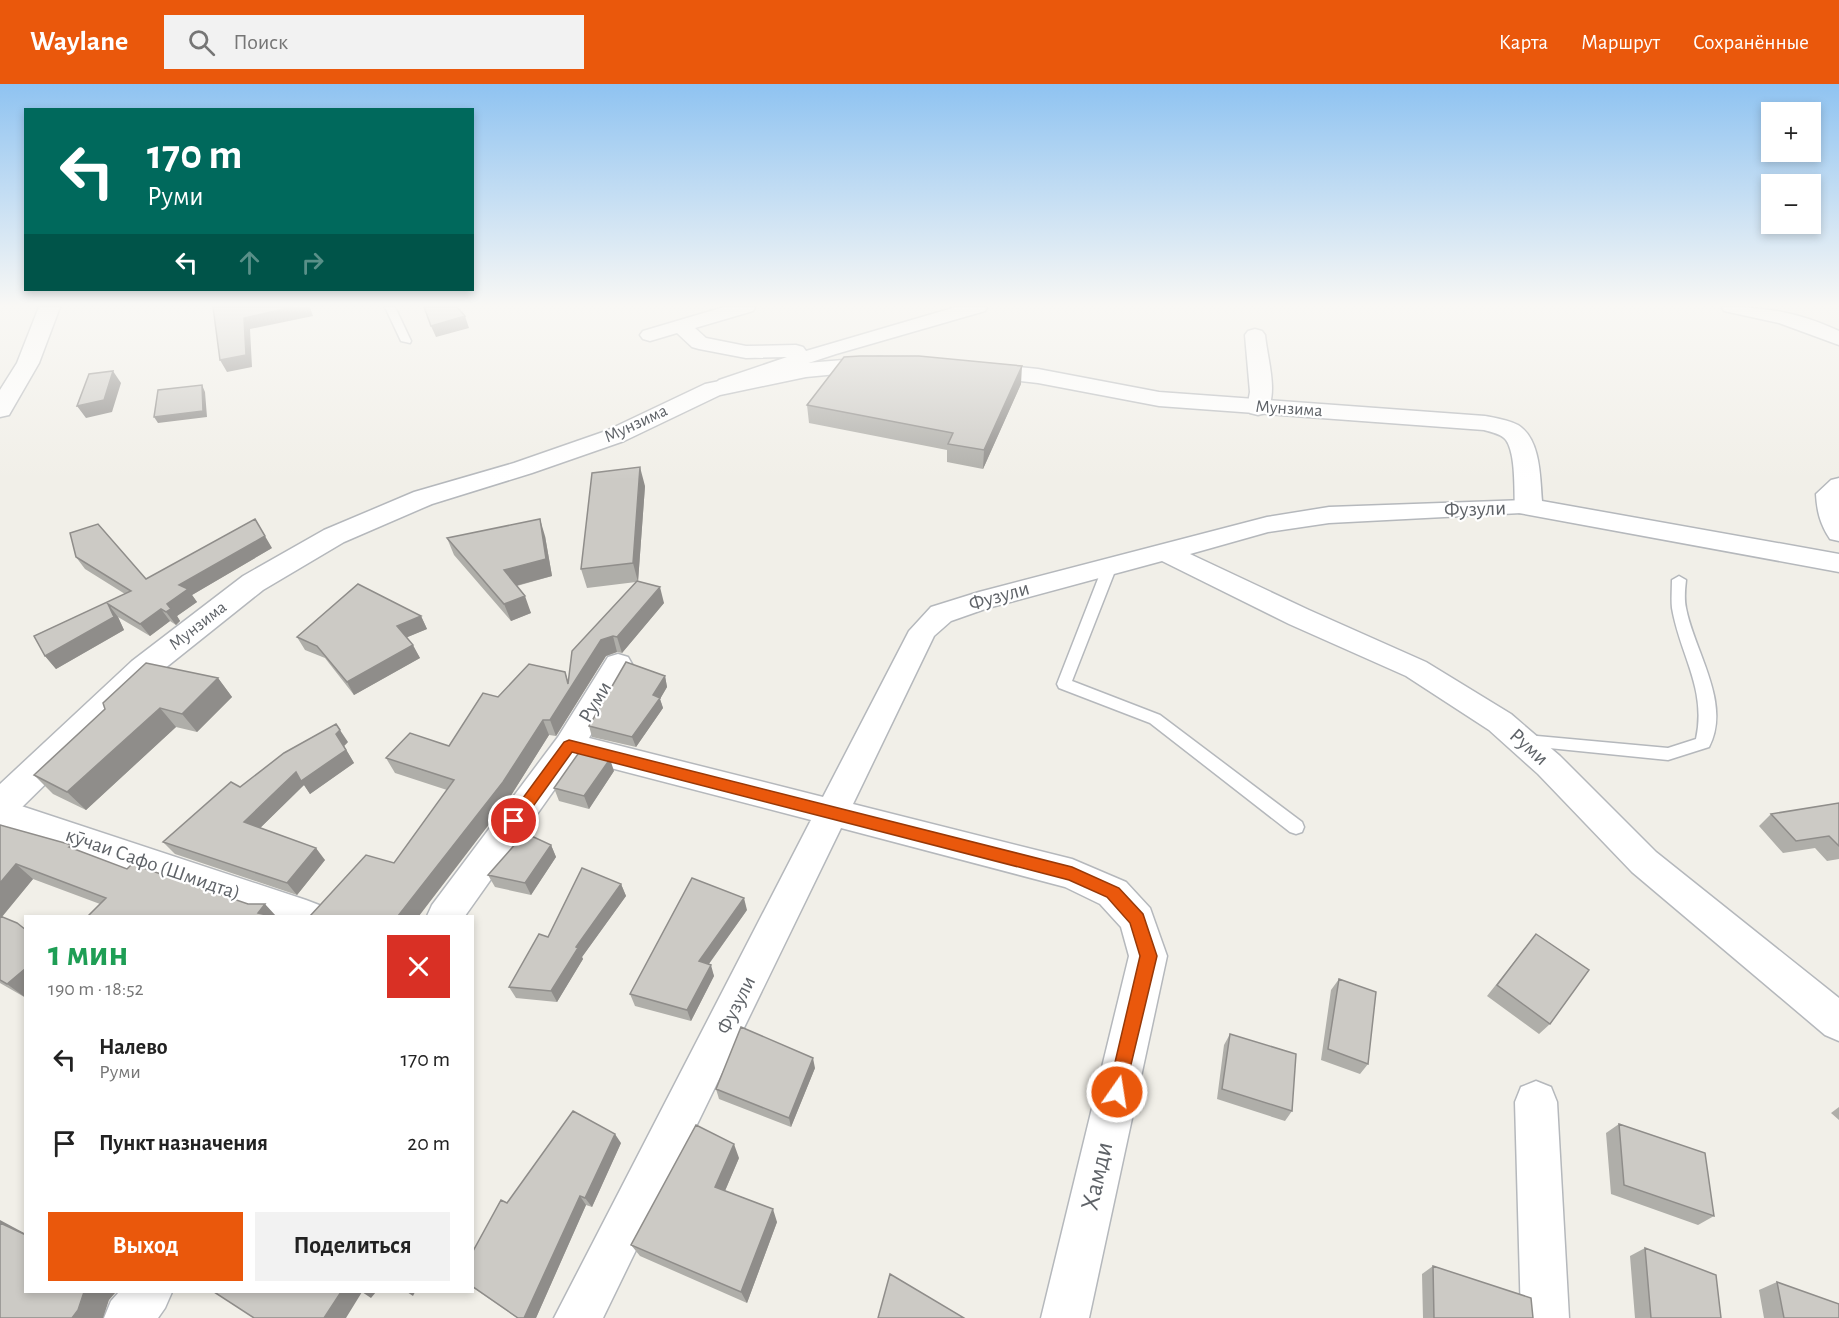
<!DOCTYPE html>
<html lang="ru">
<head>
<meta charset="utf-8">
<style>
	body { margin:0; font-family:"Alegreya Sans",sans-serif; background:#f2f2f2; color:#222; height:100vh; display:flex; flex-direction:column; font-size:22px; white-space:nowrap }
	* { box-sizing:border-box; margin:0 }
	p { font-size:20px; color:#767676 }
	.icon { flex:none; width:33px; height:33px; fill:none; stroke:currentColor; stroke-width:2; stroke-linecap:round; stroke-linejoin:round }
	.map { position:relative; flex:1; overflow:hidden }
	.side { position:absolute; left:24px; top:831px; width:450px; height:378px; display:flex; flex-direction:column; background:#fff; border-radius:0px; box-shadow:0 3px 9px #0003 }
	.side>* { flex:none }
	.guide { position:absolute; left:24px; top:24px; width:450px; height:183px; border-radius:0px; box-shadow:0 3px 9px #0003; background:#00695c; color:#fff; overflow:hidden }
	.buttons { position:absolute; left:1761px; top:18px; display:grid; gap:12px }
	.buttons a { display:grid; place-items:center; width:60px; height:60px; border-radius:0px; background:#fff; box-shadow:0 3px 9px #0003; font-size:30px }
	.pin { position:absolute; display:grid; place-items:center; width:51px; height:51px; color:#fff; margin:-26px; border:3px solid #fff; border-radius:50%; box-shadow:0 2px 6px #0007 }
	.me { position:absolute; width:66px; margin:-33px; rotate:13deg; stroke-linejoin:round; filter:drop-shadow(0 0 4px #0008) }
	.turn { display:flex; align-items:center; gap:21px; height:126px; padding:0 24px; font-size:27px }
	.turn .icon { width:78px; height:78px; stroke-width:2.5 }
	.turn b { display:block; font-size:42px; line-height:51px }
	.lanes { display:flex; align-items:center; height:57px; padding:0 24px; background:#0003; justify-content:center; gap:30px; direction:ltr }
	.lanes .off { opacity:.35 }
	.round { display:grid; place-items:center; flex:none; width:63px; height:63px; border-radius:0px; background:#f2f2f2 }
	.headline { display:flex; align-items:center; justify-content:space-between; height:102px; padding:0 24px }
	h1 { font-size:36px; font-weight:600; line-height:45px; color:#1e9e55 }
	.primary-button { display:flex; gap:12px; margin-top:auto; padding:12px 24px }
	.primary-button a { flex:1; height:69px; border-radius:0px; background:#ea580c; color:#fff; font-size:24px; font-weight:600; line-height:69px; text-align:center }
	.primary-button a+a { background:#f2f2f2; color:#222 }
	ul { padding:0; list-style:none }
	li { display:flex; align-items:center; gap:18px; height:84px; padding:0 24px }
	li div { flex:1 }
	li b { display:block; font-size:22px }
	li em { font-style:normal }
	header { display:flex; align-items:center; gap:36px; box-sizing:border-box; height:84px; padding:0 30px; background:#ea580c; color:#fff }
	header strong { font-size:28px }
	nav { display:flex; gap:33px; margin-inline-start:auto; font-size:21px }
	.search { width:420px; height:54px; background:#f2f2f2; display:flex; align-items:center; gap:15px; box-sizing:border-box; padding:0 21px; border-radius:0px; color:#767676; font-size:22px }
	.map>svg:first-child { display:block }
	.lines { fill:none; stroke-linecap:round; stroke-linejoin:round }
	.service-casing { stroke:#b5b8bc; stroke-width:3 }
	.minor-casing { stroke:#b5b8bc; stroke-width:3 }
	.tertiary-casing { stroke:#b5b8bc; stroke-width:3 }
	.service { fill:#fff; fill-rule:evenodd }
	.minor { fill:#fff; fill-rule:evenodd }
	.tertiary { fill:#fff; fill-rule:evenodd }
	.wall { fill:#afaea9 }
	.shaded-wall { fill:#8f8d8a }
	.building { fill:#cccac5; stroke:#8f8d8a; stroke-width:1.5 }
	.route { fill:#ea580c; stroke:#983908; stroke-width:1.5 }
	.labels { text-anchor:middle; dominant-baseline:central; stroke-width:4.5; stroke-linejoin:round; paint-order:stroke }
	.far-street-label { font-size:18px; fill:#5f6368; stroke:#fff }
	.street-label { font-size:21px; fill:#5f6368; stroke:#fff }
	.near-street-label { font-size:26px; fill:#5f6368; stroke:#fff }
</style>
</head>
<body>
<header>
<strong>Waylane</strong>
<div class="search"><svg class="icon" aria-label="search" viewBox="0 0 24 24"><circle cx="10" cy="10" r="6"/><path d="M15 15l6 6"/></svg>Поиск</div>
<nav><a>Карта</a><a>Маршрут</a><a>Сохранённые</a></nav>
</header>
<div class="map">
<svg width="1839" height="1234" viewBox="0 0 1839 1234">
	<rect width="100%" height="100%" fill="#f1efe8"/>
	<g class="lines">
		<defs>
			<path id="service" d="M385 223H395L411 257 410 259 401 257Z
				M1110 478 1117 482 1072 597 1160 631 1302 738 1304 743 1302 748 1296 750 1290 748 1150 639 1059 604 1057 600 1103 482Z
				M1679 492 1686 496C1685 505 1684 515 1686 524 1694 567 1732 619 1709 663L1668 676 1520 661 1518 657 1520 653 1526 651 1668 664 1696 655C1707 605 1680 571 1672 524 1671 515 1672 505 1672 496Z"/>
			<path id="minor" d="M724 223H755L753 227 695 244 706 254 746 262 796 261 803 263 806 267 956 223H987L985 227 836 270 726 306 719 304 715 300 719 296 787 273 746 274 699 265 692 263 677 249 650 257 643 255 640 251 643 247Z
				M1722 223C1765 223 1799 228 1839 247V261L1779 239 1724 227Z
				M1255 245 1262 247 1265 251C1267 273 1279 309 1266 329L1258 331 1250 329 1247 324 1250 308 1245 251 1248 247Z
				M1839 394V457L1830 455C1820 440 1817 427 1816 410L1831 396Z
				M1529 416 1538 418 1541 423 1538 428 1329 439 1268 448 1190 470 1309 526 1426 578 1511 630 1560 672 1656 768 1839 914V957L1825 951 1632 788 1538 690 1489 646 1406 592 1289 540 1162 477 988 524 951 537 934 552 853 720 1072 775 1126 798 1150 824 1167 872 1089 1234H1041L1129 872 1121 843 1100 820 1065 803 841 744 603 1234H554L811 736 576 675 465 832H427L432 821 558 653 608 573 618 570 628 573 632 580 589 654 823 713 909 547 931 523 979 508 1267 433 1329 423Z
				M0 715 306 816 319 821 324 832H262L0 742Z
				M1536 997 1551 1003 1557 1018 1569 1234H1521L1515 1018 1521 1003Z
				M119 1208H172L165 1224 158 1234H104L111 1217Z"/>
			<path id="tertiary" d="M39 223H60L39 279 9 331 0 333V306L17 279Z
				M881 273 889 275 892 280 889 285 806 293 720 311 624 357 532 389 432 420 344 458 263 506 154 593 13 732 0 737V700L132 577 243 492 324 446 414 408 514 379 606 347 705 300 806 279Z
				M977 279 1038 285 1159 308 1485 332C1496 334 1508 336 1518 341 1541 355 1540 394 1542 417L1839 470V488L1519 429 1515 423C1514 406 1516 370 1506 356 1502 350 1491 348 1484 346L1159 322 1038 299 969 291 966 286 969 281Z"/>
		</defs>
		<use href="#service" class="service-casing"/>
		<use href="#minor" class="minor-casing"/>
		<use href="#tertiary" class="tertiary-casing"/>
		<use href="#service" class="service"/>
		<use href="#minor" class="minor"/>
		<use href="#tertiary" class="tertiary"/>
	</g>
	<path class="wall" d="M1021 300 983 385 947 378V366L809 339 807 321Z
		M645 402 638 498 664 519 622 569 617 568 606 572 556 652 549 651 510 713 394 779 447 706 395 689 386 674 449 662 498 613 568 598 636 498 587 504 581 485Z
		M545 452 552 492 517 502 531 529 511 537 454 471 447 454Z
		M272 464 192 511 197 518 177 532 180 537 176 541 170 537 150 552 118 533 124 546 56 585 45 572 34 552 125 510 85 485 76 473 146 495Z
		M421 532 427 545 407 553 420 574 354 611 325 574 305 566 297 553Z
		M665 592 667 603 660 615 663 624 636 663 592 653 589 642Z
		M218 594 232 613 197 648 176 643 86 726 53 710 34 691Z
		M348 658 344 662 354 679 310 710 304 701 260 744 325 776 297 811 175 770 163 758 240 703Z
		M614 687 589 725 559 717 554 704Z
		M1839 719V775L1827 777 1815 764 1783 769 1759 742 1771 730Z
		M0 741 72 761 77 766 127 785 248 820H100L33 795 2 833 26 846V914L0 899Z
		M551 761 556 773 531 811 495 803 488 791Z
		M621 800 626 812 582 873 583 875 557 918 516 914 509 903 548 853Z
		M747 826 709 880 714 892 691 937 635 922 630 910Z
		M1536 850 1550 940 1539 950 1487 912Z
		M1339 895 1368 980 1360 990 1321 976 1331 906Z
		M1230 950 1292 1027 1285 1037 1217 1015 1224 961Z
		M815 984 791 1043 719 1015 716 1005Z
		M1839 1023V1036L1831 1029Z
		M1619 1040 1714 1132 1698 1141 1611 1110 1606 1049Z
		M621 1059 592 1123 586 1121 536 1234H517L472 1203V1169L507 1119Z
		M739 1074 725 1107 777 1138 747 1219 640 1172 631 1161Z
		M1645 1164 1721 1234H1635L1630 1172Z
		M1433 1182 1533 1234H1423L1422 1190Z
		M1777 1198 1839 1234H1764L1759 1206Z"/>
	<path class="shaded-wall" d="M293 223H310L313 232 250 245 252 283 227 288 220 276 244 234Z
		M465 232 469 244 436 253 431 242Z
		M1022 282 1021 300 983 385 984 366Z
		M113 287 121 299 112 328 86 334 77 322Z
		M202 301 205 308 207 333 158 339 154 333Z
		M640 383 645 402 638 498 633 479Z
		M255 435 272 464 192 511 197 518 177 532 180 537 176 541 166 528 167 520 179 501Z
		M540 435 545 452 552 492 511 503 504 486Z
		M660 503 664 519 622 569 617 553Z
		M525 512 531 529 511 537 504 520Z
		M108 520 118 533 124 546 56 585 45 572Z
		M161 525 170 537 150 552 140 540Z
		M421 532 427 545 403 555 397 542Z
		M613 552 617 568 606 572 556 652 550 636 565 588 570 604 601 556Z
		M413 561 420 574 354 611 347 598Z
		M665 592 667 603 660 615 663 624 636 663 632 653 653 611Z
		M218 594 232 613 197 648 182 630Z
		M160 624 176 643 86 726 67 708Z
		M543 636 549 651 510 713 419 832H398Z
		M340 646 348 658 344 662 354 679 310 710 304 701 254 750 244 738Z
		M610 675 614 687 589 725 584 712Z
		M551 761 556 773 531 811 525 799Z
		M316 764 325 776 297 811 287 799Z
		M16 780 33 795 0 835V799Z
		M621 800 626 812 582 873 583 875 557 918 551 907 576 863Z
		M744 814 747 826 703 888 699 877Z
		M265 820 276 832H262L258 829Z
		M711 881 714 892 691 937 687 926Z
		M26 884V914L7 900Z
		M813 974 815 984 791 1043 789 1034Z
		M615 1050 621 1059 592 1123 585 1114Z
		M734 1060 739 1074 721 1116 715 1103Z
		M580 1112 586 1121 536 1234H524Z
		M773 1125 777 1138 747 1219 741 1208Z
		M0 1136 26 1150V1151L0 1139Z
		M84 1208H116L109 1216 103 1234H72Z
		M341 1208H376L371 1214 362 1208 346 1234H324Z
		M407 1208H415L413 1212Z"/>
	<path class="building" d="M213 223H293L244 234 246 271 220 276Z
		M424 223H457L465 232 431 242Z
		M860 272H919L1022 282 984 366 948 360 953 349 807 321 844 273Z
		M113 287 104 316 77 322 89 290Z
		M202 301 203 327 154 333 158 306Z
		M640 383 633 479 581 485 592 389Z
		M255 435 265 452 179 501 188 505 167 520 171 525 166 528 161 525 140 540 108 520 114 533 45 572 34 552 131 507 76 473 70 449 98 440 146 495Z
		M540 435 546 475 504 486 525 512 504 520 447 454Z
		M637 497 660 503 617 553 613 552 601 556 550 636H543L503 698 398 832H310L366 771 394 779 454 696 386 674 410 649 449 662 483 609 498 613 529 580 565 588 568 600 572 567Z
		M358 500 421 532 397 542 413 561 347 598 317 562 297 553Z
		M626 578 665 592 653 611 660 614 632 653 589 642Z
		M146 579 218 594 182 630 160 624 67 708 34 691 105 625 103 619Z
		M336 640 340 646 336 650 346 666 301 697 296 688 244 738 316 764 287 799 163 758 231 698 240 703 284 669Z
		M580 667 610 675 584 712 554 704Z
		M1839 719V762L1829 752 1796 757 1771 730Z
		M0 741 72 761 69 763 127 785 132 780 248 820H265L258 829 271 832H88L106 814 16 780 0 799Z
		M525 749 551 761 525 799 488 791Z
		M582 784 621 800 576 863 578 864 551 907 509 903 539 850 548 853Z
		M692 794 744 814 699 877 711 881 687 926 630 910Z
		M0 832 17 839 26 846V884L7 900 0 896Z
		M1536 850 1589 886 1550 940 1497 901Z
		M1339 895 1376 908 1368 980 1328 965Z
		M741 943 813 974 789 1034 716 1005Z
		M1230 950 1296 970 1292 1027 1222 1005Z
		M573 1027 615 1050 585 1114 580 1112 524 1234H518L472 1202V1169L501 1116 507 1119Z
		M1619 1040 1705 1069 1714 1132 1624 1101Z
		M696 1041 734 1060 715 1103 773 1125 741 1208 631 1161Z
		M0 1139 26 1151V1208H84L78 1226 72 1234H0Z
		M1645 1164 1716 1191 1721 1234H1651Z
		M1433 1182 1531 1214 1533 1234H1434Z
		M890 1190 964 1234H878Z
		M1777 1198 1839 1220V1234H1784Z
		M214 1208H341L324 1234H254Z"/>
	<linearGradient id="sky" x2="0" y2="1"><stop stop-color="#8fc3f1"/><stop offset="0.56" stop-color="#f9f8f5"/><stop offset="1" stop-color="#f9f8f5" stop-opacity="0"/></linearGradient>
	<rect width="1839" height="396" fill="url(#sky)"/>
	<path class="route" d="M569 656 1072 783 1119 804 1143 830 1157 872 1123 1014 1117 1017 1110 1014 1108 1008 1140 872 1130 839 1107 813 1069 796 572 668 519 742 514 744 509 742 506 737 509 733 564 658Z"/>
	<g class="labels">
		<g class="far-street-label">
			<text transform="translate(1289 325) rotate(4)">Мунзима</text>
			<text transform="translate(636 340) rotate(-25)">Мунзима</text>
			<text transform="translate(198 542) rotate(-38)">Мунзима</text>
		</g>
		<g class="street-label">
			<text transform="translate(1475 425) rotate(-2)">Фузули</text>
			<text transform="translate(999 512) rotate(-16)">Фузули</text>
			<text transform="translate(595 618) rotate(-59)">Руми</text>
			<text transform="translate(1529 663) rotate(42)">Руми</text>
			<text transform="translate(153 780) rotate(19)">кӯчаи Сафо (Шмидта)</text>
			<text transform="translate(736 921) rotate(-63)">Фузули</text>
		</g>
		<g class="near-street-label">
			<text transform="translate(1097 1092) rotate(-77)">Хамди</text>
		</g>
	</g>
</svg>
<div class="buttons">
<a>+</a>
<a>−</a>
</div>
<div class="pin" style="left:514px;top:737px;background:#d93025"><svg class="icon" aria-label="arrive" viewBox="0 0 24 24"><path d="M6 21V4h12l-3 4 3 4H6"/></svg></div>
<svg class="me" style="left:1117px;top:1008px" viewBox="-20 -20 40 40"><circle r="17" fill="#ea580c" stroke="#fff" stroke-width="3"/><path d="M0-11L8 9 0 5-8 9z" fill="#fff"/></svg>
<div class="guide">
<div class="turn"><svg class="icon" aria-label="left" viewBox="0 0 24 24"><path d="M17 20v-9H6M10 6l-5 5 5 5"/></svg><div><b>170 m</b>Руми</div></div>
<div class="lanes"><svg class="icon" aria-label="left" viewBox="0 0 24 24"><path d="M17 20v-9H6M10 6l-5 5 5 5"/></svg><svg class="icon off" aria-label="ahead" viewBox="0 0 24 24"><path d="M12 20V5M6 11l6-6 6 6"/></svg><svg class="icon off" aria-label="right" viewBox="0 0 24 24"><path d="M7 20v-9h11M14 6l5 5-5 5"/></svg></div>
</div>
<section class="side">
<div class="headline"><div><h1>1 мин</h1><p>190 m · 18:52</p></div><a class="round" style="background:#d93025;color:#fff"><svg class="icon" aria-label="close" viewBox="0 0 24 24"><path d="M6 6l12 12M18 6L6 18"/></svg></a></div>
<ul>
<li><svg class="icon" aria-label="left" viewBox="0 0 24 24"><path d="M17 20v-9H6M10 6l-5 5 5 5"/></svg><div><b>Налево</b><p>Руми</p></div><em>170 m</em></li>
<li><svg class="icon" aria-label="arrive" viewBox="0 0 24 24"><path d="M6 21V4h12l-3 4 3 4H6"/></svg><div><b>Пункт назначения</b></div><em>20 m</em></li>
</ul>
<div class="primary-button"><a>Выход</a><a>Поделиться</a></div>
</section>
</div>
</body>
</html>
